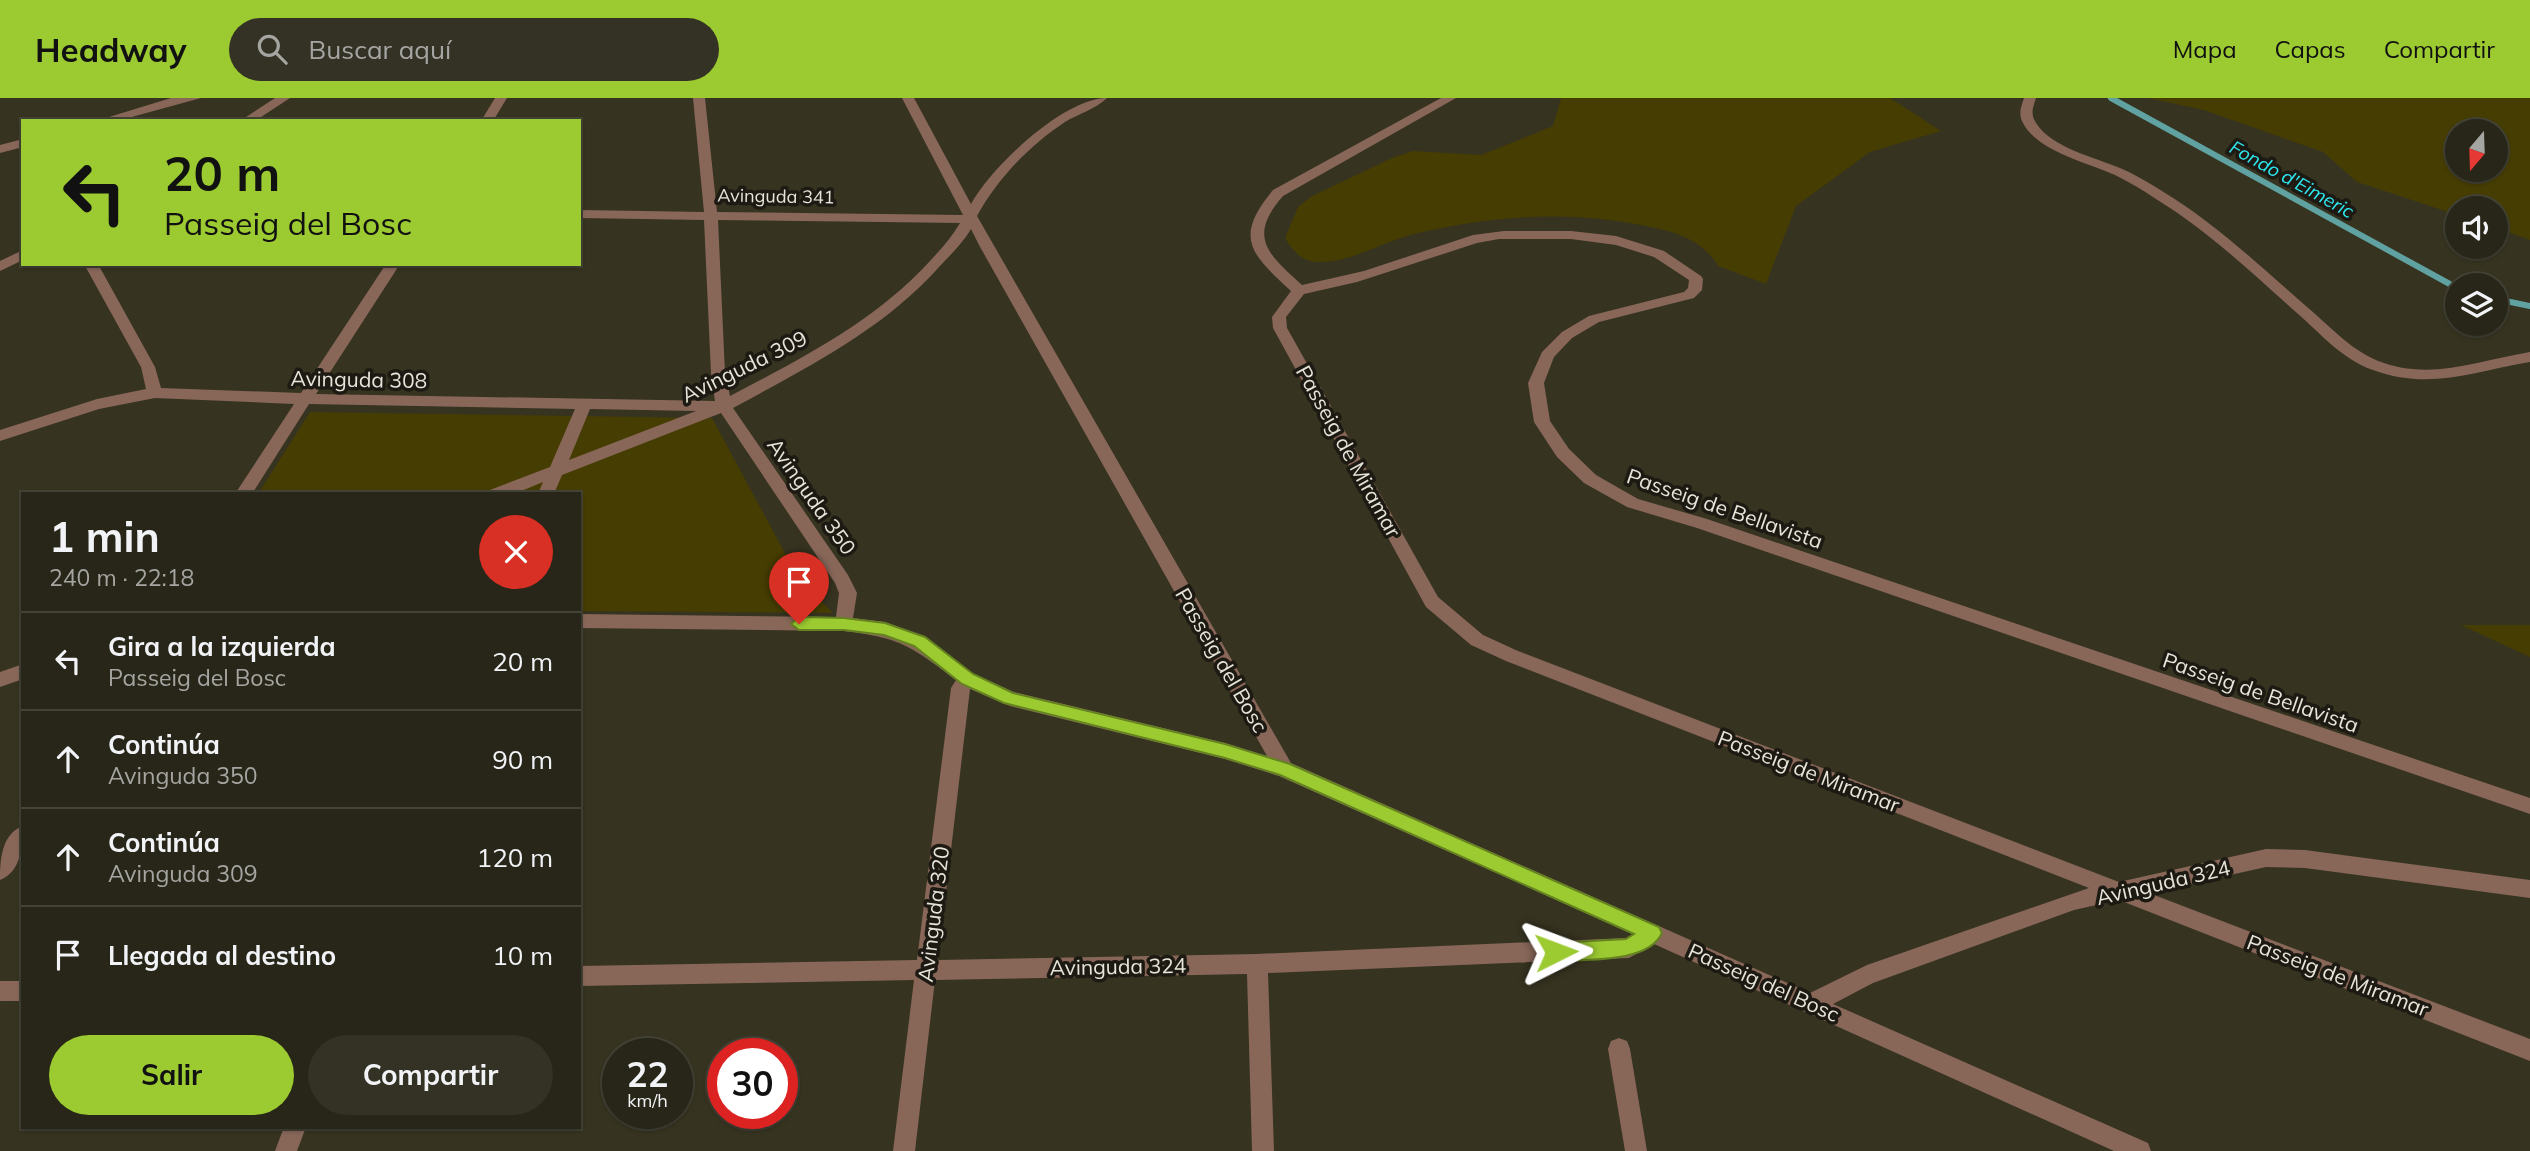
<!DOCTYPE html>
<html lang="es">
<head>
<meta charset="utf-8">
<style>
	body { margin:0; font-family:Mulish,sans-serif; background:#343225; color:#f1f3f6; height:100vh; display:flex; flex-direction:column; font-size:26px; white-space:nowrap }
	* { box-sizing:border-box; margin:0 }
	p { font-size:23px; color:#a5a5a2 }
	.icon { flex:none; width:38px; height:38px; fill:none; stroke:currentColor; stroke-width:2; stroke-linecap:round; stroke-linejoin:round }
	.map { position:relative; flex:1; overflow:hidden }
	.drawer { position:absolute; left:21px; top:394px; width:560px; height:637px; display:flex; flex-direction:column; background:#282618; border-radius:0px; box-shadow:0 2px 5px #0004,0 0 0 2px #444337 }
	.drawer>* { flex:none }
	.guide { position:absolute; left:21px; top:21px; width:560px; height:147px; border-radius:0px; box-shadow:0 2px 5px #0004,0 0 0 2px #444337; background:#9cca31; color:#111; overflow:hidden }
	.needle { width:46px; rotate:199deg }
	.buttons { position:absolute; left:2445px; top:21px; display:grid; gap:14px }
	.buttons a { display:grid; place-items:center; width:63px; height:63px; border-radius:50%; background:#282618; box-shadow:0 2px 5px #0004,0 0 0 2px #444337; font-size:35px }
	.speed { position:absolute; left:602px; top:940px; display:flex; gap:14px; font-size:35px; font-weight:700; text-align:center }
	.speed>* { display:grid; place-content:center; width:91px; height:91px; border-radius:50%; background:#282618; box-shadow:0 2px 5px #0004,0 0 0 2px #444337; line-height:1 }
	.speed small { font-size:18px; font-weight:400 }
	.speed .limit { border:10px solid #d22; background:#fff; color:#111 }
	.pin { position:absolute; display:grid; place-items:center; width:60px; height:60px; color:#fff; margin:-72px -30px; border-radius:50% 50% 50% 0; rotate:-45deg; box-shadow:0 0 7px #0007 }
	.pin .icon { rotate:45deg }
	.me { position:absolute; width:77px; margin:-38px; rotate:87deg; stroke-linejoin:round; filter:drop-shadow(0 0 5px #0008) }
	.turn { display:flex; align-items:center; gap:24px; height:147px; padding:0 28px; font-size:32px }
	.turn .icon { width:91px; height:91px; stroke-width:2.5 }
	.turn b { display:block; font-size:49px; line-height:60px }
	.round { display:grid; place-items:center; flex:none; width:74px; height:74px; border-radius:37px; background:#343225 }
	.overview { display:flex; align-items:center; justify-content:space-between; height:119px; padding:0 28px }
	h1 { font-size:42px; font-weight:700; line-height:52px }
	.action { display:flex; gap:14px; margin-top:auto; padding:14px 28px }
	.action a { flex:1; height:80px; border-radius:42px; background:#9cca31; color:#111; font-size:28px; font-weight:700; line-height:80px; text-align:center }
	.action a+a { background:#343225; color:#f1f3f6 }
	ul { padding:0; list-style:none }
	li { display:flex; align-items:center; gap:21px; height:98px; padding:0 28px; border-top:2px solid #444337 }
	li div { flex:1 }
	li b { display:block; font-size:26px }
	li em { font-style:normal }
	header { display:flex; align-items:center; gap:42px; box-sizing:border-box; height:98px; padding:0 35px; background:#9cca31; color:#111 }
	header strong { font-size:33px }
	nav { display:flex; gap:38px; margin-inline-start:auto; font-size:24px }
	.search { width:490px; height:63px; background:#343225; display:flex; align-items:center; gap:18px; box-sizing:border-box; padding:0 24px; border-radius:38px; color:#a5a5a2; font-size:26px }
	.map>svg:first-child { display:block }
	.green { fill:#463d03; fill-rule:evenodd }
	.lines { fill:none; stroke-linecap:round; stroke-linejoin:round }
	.stream { stroke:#60a2a1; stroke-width:6 }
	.minor { fill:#886759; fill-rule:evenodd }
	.route { fill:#9cca31; stroke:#658320; stroke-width:2 }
	.labels { text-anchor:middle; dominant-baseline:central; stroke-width:7; stroke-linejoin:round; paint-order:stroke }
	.far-street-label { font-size:18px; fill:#e7e5d9; stroke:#1c1a12 }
	.far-water-label { font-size:19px; font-style:italic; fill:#2fe6ee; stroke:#1c1a12 }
	.street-label { font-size:21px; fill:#e7e5d9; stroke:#1c1a12 }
</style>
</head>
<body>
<header>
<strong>Headway</strong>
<div class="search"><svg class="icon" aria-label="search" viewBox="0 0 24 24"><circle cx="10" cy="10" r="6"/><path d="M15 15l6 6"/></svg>Buscar aquí</div>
<nav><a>Mapa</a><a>Capas</a><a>Compartir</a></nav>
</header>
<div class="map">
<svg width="2530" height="1053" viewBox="0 0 2530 1053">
	<rect width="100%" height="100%" fill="#363320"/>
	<path class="green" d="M1561 0H1890L1941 33 1870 54 1796 108 1766 186 1718 168C1702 140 1671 133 1641 127 1563 112 1491 118 1414 136 1381 144 1352 165 1317 164 1301 163 1292 152 1285 140L1298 109 1312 98 1392 60 1413 53 1481 57 1553 28Z
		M2148 0H2530V142L2496 130V110H2457V117L2357 84 2323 54 2204 12ZM2457 33H2496V72H2457Z
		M310 314 712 320 800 483 833 515 579 513V396H258Z
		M2461 527H2530V559Z"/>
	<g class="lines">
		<path class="stream" d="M2111 0 2457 190
			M2496 201 2530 208"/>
		<path class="minor" d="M171 0H201L117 23H96Z
			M275 0H290L255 23H240Z
			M495 0H507L493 23H481Z
			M693 0H705L717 114 963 117 902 0H914L971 106C991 69 1064 0 1107 0 1096 11 1078 16 1065 24 1030 47 997 81 977 118L1291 665 1810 895 1867 867 2089 790 1506 563 1471 547 1426 509 1273 230 1272 219 1291 193C1251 156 1233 140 1273 92L1441 0H1456L1283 98C1247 139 1268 156 1302 187L1364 173 1473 137 1504 133H1571L1616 138 1664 153 1701 178 1703 181 1702 192 1694 200 1599 224 1572 240 1554 259 1544 285 1550 323 1569 351 1596 377 1638 401 1707 421 2530 700V716L1697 430 1627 409 1584 385 1557 359 1534 324 1528 285 1542 254 1562 234 1589 218 1684 194 1688 190 1689 182 1654 159 1616 147 1571 141H1499L1477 145 1357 184 1304 196 1286 219 1287 230 1438 499 1483 537 1518 553 2119 784 2266 751 2305 752 2530 782V800L2305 770 2266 769 2149 795 2530 941V963L2119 802 2074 812 1873 885 1833 906 2148 1045 2151 1053H2114L1654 846 1629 860 1268 875 1274 1053H1252L1247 876 935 882 915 1053H893L914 882 579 888V868L917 862 951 590 956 582C911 548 901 540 844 533L579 530V516L836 519 839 495 835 485 721 315 562 377 554 396H538L543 384 514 396H488L490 392 550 369 575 311 309 306 252 396H235L294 306 155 300 99 311 0 343V332L97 301 146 291 141 269 84 166H98L155 269 161 290 301 295 386 166H400L316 296 715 303 711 275 704 122 579 120V112L704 114ZM718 122 960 125C952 139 941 151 930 163 874 224 802 260 730 298L725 275ZM971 131 979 147 1267 658 1225 645 1014 594 973 576 925 539 885 524 853 520 857 495 848 477 733 310C808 269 883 232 940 168 951 156 963 145 971 131ZM590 311 696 313 569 362ZM970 591 1010 608 1225 661 1279 678 1633 836 1626 840 1257 856 938 862Z
			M2024 0H2036C2033 9 2030 16 2036 25 2052 50 2094 59 2120 70 2134 76 2148 84 2162 93 2215 125 2260 168 2307 209 2331 229 2353 255 2384 265 2433 282 2481 262 2530 254V264C2474 273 2430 293 2373 272 2343 262 2321 236 2297 215 2252 175 2208 133 2156 101 2143 92 2129 84 2115 77 2089 65 2037 53 2023 25 2018 16 2021 9 2024 0Z
			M23 41V49L0 55V47Z
			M23 152V162L0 173V163Z
			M23 566V581L0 589V574Z
			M23 728C23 748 21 774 0 782 0 763 1 736 23 728Z
			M0 883H23V903H0Z
			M1619 940 1627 943 1630 951 1647 1053H1625L1608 951 1611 943Z
			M284 1029H306L297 1053H275Z"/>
	</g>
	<path class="route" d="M799 519 844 520 885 525 925 539 973 576 1013 595 1225 646 1290 666 1659 829 1662 835C1648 866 1584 861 1556 863L1549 860 1546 854 1549 848 1556 845 1626 841 1634 836 1280 677 1225 660 1004 605 962 586 914 548 884 537 844 532H799L791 526Z"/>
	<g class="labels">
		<g class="far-street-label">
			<text transform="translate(776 98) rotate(1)">Avinguda 341</text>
		</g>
		<g class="far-water-label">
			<text transform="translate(2292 81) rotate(29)">Fondo d'Eimeric</text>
		</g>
		<g class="street-label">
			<text transform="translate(744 268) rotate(-26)">Avinguda 309</text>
			<text transform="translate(359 281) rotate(1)">Avinguda 308</text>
			<text transform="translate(1349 353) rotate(61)">Passeig de Miramar</text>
			<text transform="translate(812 398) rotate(55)">Avinguda 350</text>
			<text transform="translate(1725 410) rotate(19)">Passeig de Bellavista</text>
			<text transform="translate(1222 562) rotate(60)">Passeig del Bosc</text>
			<text transform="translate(2261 594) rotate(19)">Passeig de Bellavista</text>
			<text transform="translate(1809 673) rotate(21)">Passeig de Miramar</text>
			<text transform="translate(2163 784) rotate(-13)">Avinguda 324</text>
			<text transform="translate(933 816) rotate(-83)">Avinguda 320</text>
			<text transform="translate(1118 868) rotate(-1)">Avinguda 324</text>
			<text transform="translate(2338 877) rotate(21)">Passeig de Miramar</text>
			<text transform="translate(1764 884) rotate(24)">Passeig del Bosc</text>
		</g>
	</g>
</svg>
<div class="buttons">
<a><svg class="needle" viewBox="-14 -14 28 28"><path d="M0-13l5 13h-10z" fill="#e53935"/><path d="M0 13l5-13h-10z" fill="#a5a5a2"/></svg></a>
<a><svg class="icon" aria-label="sound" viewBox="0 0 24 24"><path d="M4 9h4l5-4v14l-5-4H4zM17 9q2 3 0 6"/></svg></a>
<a><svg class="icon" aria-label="layers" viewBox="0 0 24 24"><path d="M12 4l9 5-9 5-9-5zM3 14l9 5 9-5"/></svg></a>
</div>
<div class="speed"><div>22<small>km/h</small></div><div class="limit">30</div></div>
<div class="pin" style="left:799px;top:526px;background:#d93025"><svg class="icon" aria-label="arrive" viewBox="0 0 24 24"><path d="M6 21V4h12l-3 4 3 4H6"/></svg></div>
<svg class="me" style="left:1556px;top:854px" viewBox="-20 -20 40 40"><path d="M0-17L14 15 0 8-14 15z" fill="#9cca31" stroke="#fff" stroke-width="4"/></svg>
<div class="guide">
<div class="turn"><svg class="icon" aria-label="left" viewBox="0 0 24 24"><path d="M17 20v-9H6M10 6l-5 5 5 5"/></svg><div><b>20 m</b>Passeig del Bosc</div></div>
</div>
<section class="drawer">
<div class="overview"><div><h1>1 min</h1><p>240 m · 22:18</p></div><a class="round" style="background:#d93025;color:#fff"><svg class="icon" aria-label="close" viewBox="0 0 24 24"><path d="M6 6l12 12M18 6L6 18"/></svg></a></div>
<ul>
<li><svg class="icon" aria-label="left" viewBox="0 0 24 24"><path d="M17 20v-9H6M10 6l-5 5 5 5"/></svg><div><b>Gira a la izquierda</b><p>Passeig del Bosc</p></div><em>20 m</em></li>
<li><svg class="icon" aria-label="ahead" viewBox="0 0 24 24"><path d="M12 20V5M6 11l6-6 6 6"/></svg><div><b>Continúa</b><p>Avinguda 350</p></div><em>90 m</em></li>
<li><svg class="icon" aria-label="ahead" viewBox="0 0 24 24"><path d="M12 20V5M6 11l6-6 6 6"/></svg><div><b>Continúa</b><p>Avinguda 309</p></div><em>120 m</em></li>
<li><svg class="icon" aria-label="arrive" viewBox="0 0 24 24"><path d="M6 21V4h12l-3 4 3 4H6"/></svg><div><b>Llegada al destino</b></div><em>10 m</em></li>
</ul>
<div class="action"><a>Salir</a><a>Compartir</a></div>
</section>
</div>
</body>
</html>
